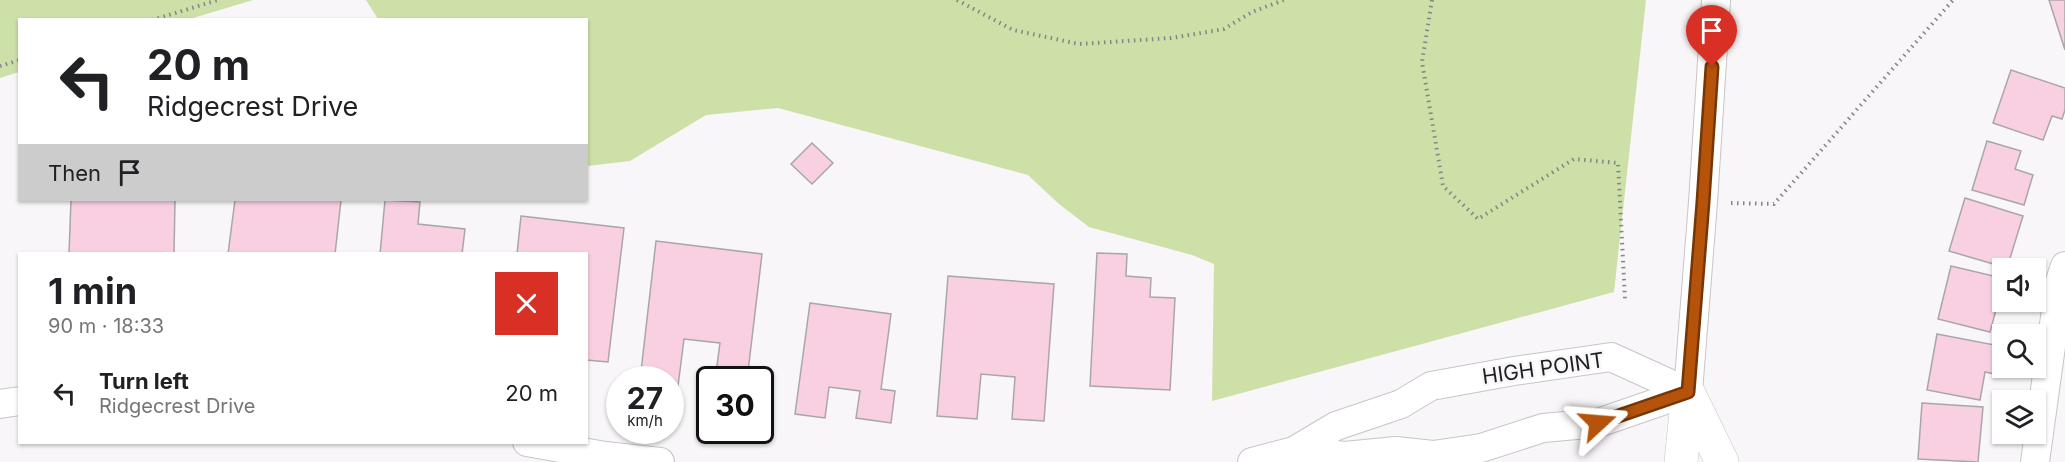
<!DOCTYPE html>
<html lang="en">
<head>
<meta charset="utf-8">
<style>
	body { margin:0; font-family:Inter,sans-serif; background:#f2f2f2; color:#202124; height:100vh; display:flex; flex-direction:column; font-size:22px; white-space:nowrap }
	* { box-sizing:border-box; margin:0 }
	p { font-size:20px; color:#757577 }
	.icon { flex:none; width:33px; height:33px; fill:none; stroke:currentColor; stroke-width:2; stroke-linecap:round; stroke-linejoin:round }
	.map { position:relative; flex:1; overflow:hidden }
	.details { position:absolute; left:18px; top:252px; width:570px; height:192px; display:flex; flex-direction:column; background:#fff; border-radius:0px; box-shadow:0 2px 4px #0004 }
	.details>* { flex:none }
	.guide { position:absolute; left:18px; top:18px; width:570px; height:183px; border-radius:0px; box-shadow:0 2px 4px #0004; background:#fff; color:#202124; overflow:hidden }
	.tools { position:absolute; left:1992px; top:258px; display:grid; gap:12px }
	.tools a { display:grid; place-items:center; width:54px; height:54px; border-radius:0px; background:#fff; box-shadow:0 2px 4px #0004; font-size:30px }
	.speed { position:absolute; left:606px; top:366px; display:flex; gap:12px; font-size:30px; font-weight:700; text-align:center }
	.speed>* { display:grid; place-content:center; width:78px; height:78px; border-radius:50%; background:#fff; box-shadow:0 2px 4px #0004; line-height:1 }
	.speed small { font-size:15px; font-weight:400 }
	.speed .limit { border:3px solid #111; border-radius:9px; background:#fff; color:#111 }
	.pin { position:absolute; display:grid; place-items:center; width:51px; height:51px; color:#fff; margin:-62px -26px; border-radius:50% 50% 50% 0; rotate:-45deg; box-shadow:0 0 6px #0007 }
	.pin .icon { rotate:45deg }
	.me { position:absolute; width:66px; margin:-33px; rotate:71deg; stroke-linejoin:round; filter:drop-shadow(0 0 4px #0008) }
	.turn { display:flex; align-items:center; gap:21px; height:126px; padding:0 30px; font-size:27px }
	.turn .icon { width:78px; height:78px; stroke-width:2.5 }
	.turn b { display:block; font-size:42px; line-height:51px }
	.then { display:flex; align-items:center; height:57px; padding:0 30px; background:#0003; gap:12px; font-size:22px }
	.round { display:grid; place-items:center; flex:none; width:63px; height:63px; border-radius:0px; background:#f2f2f2 }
	.head { display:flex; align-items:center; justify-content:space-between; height:102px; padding:0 30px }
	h1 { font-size:36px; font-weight:700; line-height:45px }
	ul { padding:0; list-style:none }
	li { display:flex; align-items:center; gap:18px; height:78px; padding:0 30px }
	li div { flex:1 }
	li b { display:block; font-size:22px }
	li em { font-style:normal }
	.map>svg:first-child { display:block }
	.green { fill:#cce0a8 }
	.building { fill:#f9d0e2; stroke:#aaa6a8; stroke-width:1.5 }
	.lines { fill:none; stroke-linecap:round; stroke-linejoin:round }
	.street-casing { stroke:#c7c5c8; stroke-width:30 }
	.secondary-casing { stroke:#c7c5c8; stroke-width:34 }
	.path { stroke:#868586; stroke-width:4; stroke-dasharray:1.5 4.5; stroke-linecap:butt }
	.street { stroke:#fff; stroke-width:28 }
	.secondary { stroke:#fff; stroke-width:33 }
	.route-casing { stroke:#753606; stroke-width:15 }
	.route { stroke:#b45309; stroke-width:10 }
	.labels { text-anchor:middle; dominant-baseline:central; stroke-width:5; stroke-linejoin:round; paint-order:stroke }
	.street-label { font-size:21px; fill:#201f20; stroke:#f8f6f9 }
</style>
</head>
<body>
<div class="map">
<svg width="2065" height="462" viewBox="0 0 2065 462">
	<rect width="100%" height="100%" fill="#f8f6f9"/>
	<path class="green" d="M0 0H253L190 19 20 20 19 72 0 78Z
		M366 0H1646L1614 292 1212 401 1214 264 1192 255 1089 227 1059 204 1028 175 778 108 706 115 630 161 587 166 586 20 378 19Z"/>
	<path class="building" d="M2049 0H2065V50Z
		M2011 70 2065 88V110L2062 119 2052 116 2043 140 1993 123Z
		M1987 141 2021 151 2015 169 2033 175 2024 205 1972 190Z
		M812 143 833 163 812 184 791 164Z
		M1965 198 2023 216 2007 268 1949 251Z
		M71 200H175L174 254H69Z
		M235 200H341L335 254H228Z
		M385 200 420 202 418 224 465 229 462 254H380Z
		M521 216 624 228 608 362 586 360V254H517Z
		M656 241 762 254 747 380H715L720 343 684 339 678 386 670 385V380H640Z
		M1097 253 1127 254 1126 276 1151 278 1150 297 1175 298 1170 390 1090 386Z
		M1951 266 2002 278V296L2000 295 1990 332 1938 319Z
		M948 276 1054 284 1044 421 1012 419 1015 377 981 374 977 419 937 416Z
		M810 303 891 314 881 389 895 391 891 423 856 418 860 391 829 387 825 418 795 414Z
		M1937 334 2000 346 1995 374 1985 372 1980 400 1927 390Z
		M1922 403 1983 407 1978 462 1918 459Z"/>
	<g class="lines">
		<defs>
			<path id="street" d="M1611 357 1688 392 1598 423 1543 428 1481 448 1433 455 1396 451 1345 456 1294 451 1336 426 1401 404 1431 386 1514 371Z
				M1688 392 1703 202 1716 0
				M0 404 20 401
				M527 442 605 456 660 462
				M1252 462 1294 451
				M2035 462 2060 281 2065 266"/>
			<path id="secondary" d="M1688 392 1722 462
				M1681 462 1688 392"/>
		</defs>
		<use href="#street" class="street-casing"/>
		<use href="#secondary" class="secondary-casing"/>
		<path class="path" d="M957 0 1013 30 1079 44 1171 38 1224 29 1252 12 1284 0
			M1432 0 1422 62 1443 186 1478 219 1574 159 1618 163 1625 299
			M152 20 218 0
			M0 66 20 60
			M1731 203 1774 204 1953 0"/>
		<use href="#street" class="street"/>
		<use href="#secondary" class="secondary"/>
	</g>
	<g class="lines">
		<defs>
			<path id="route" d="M1598 423 1688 392 1703 202 1712 67"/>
		</defs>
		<use href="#route" class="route-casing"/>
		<use href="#route" class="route"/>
	</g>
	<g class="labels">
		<g class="street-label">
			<text transform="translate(1543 368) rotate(-8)">HIGH POINT</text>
		</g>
	</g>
</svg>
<div class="tools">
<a><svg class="icon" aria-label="sound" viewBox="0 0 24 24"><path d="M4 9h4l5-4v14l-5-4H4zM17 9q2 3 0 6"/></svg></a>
<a><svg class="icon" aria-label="search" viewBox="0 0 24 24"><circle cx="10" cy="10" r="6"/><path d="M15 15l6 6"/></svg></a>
<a><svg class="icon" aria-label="layers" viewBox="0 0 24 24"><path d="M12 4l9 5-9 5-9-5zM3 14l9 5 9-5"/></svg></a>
</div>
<div class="speed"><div>27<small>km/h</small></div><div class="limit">30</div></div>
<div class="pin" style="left:1712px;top:67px;background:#d93025"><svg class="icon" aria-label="arrive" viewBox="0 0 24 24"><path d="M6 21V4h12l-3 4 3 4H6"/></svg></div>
<svg class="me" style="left:1598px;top:423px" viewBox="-20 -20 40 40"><path d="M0-17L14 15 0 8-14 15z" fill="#b45309" stroke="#fff" stroke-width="4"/></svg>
<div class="guide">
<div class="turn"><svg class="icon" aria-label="left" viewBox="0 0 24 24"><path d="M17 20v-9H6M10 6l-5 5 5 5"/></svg><div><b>20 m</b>Ridgecrest Drive</div></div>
<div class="then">Then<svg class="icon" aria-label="arrive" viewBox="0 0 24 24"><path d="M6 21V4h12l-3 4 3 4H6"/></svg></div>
</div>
<section class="details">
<div class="head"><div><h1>1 min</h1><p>90 m · 18:33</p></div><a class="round" style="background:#d93025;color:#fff"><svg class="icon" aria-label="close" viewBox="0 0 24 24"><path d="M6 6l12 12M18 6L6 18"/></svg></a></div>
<ul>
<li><svg class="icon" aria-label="left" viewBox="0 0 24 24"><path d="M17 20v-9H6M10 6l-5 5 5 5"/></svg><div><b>Turn left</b><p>Ridgecrest Drive</p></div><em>20 m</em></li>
</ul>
</section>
</div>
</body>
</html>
